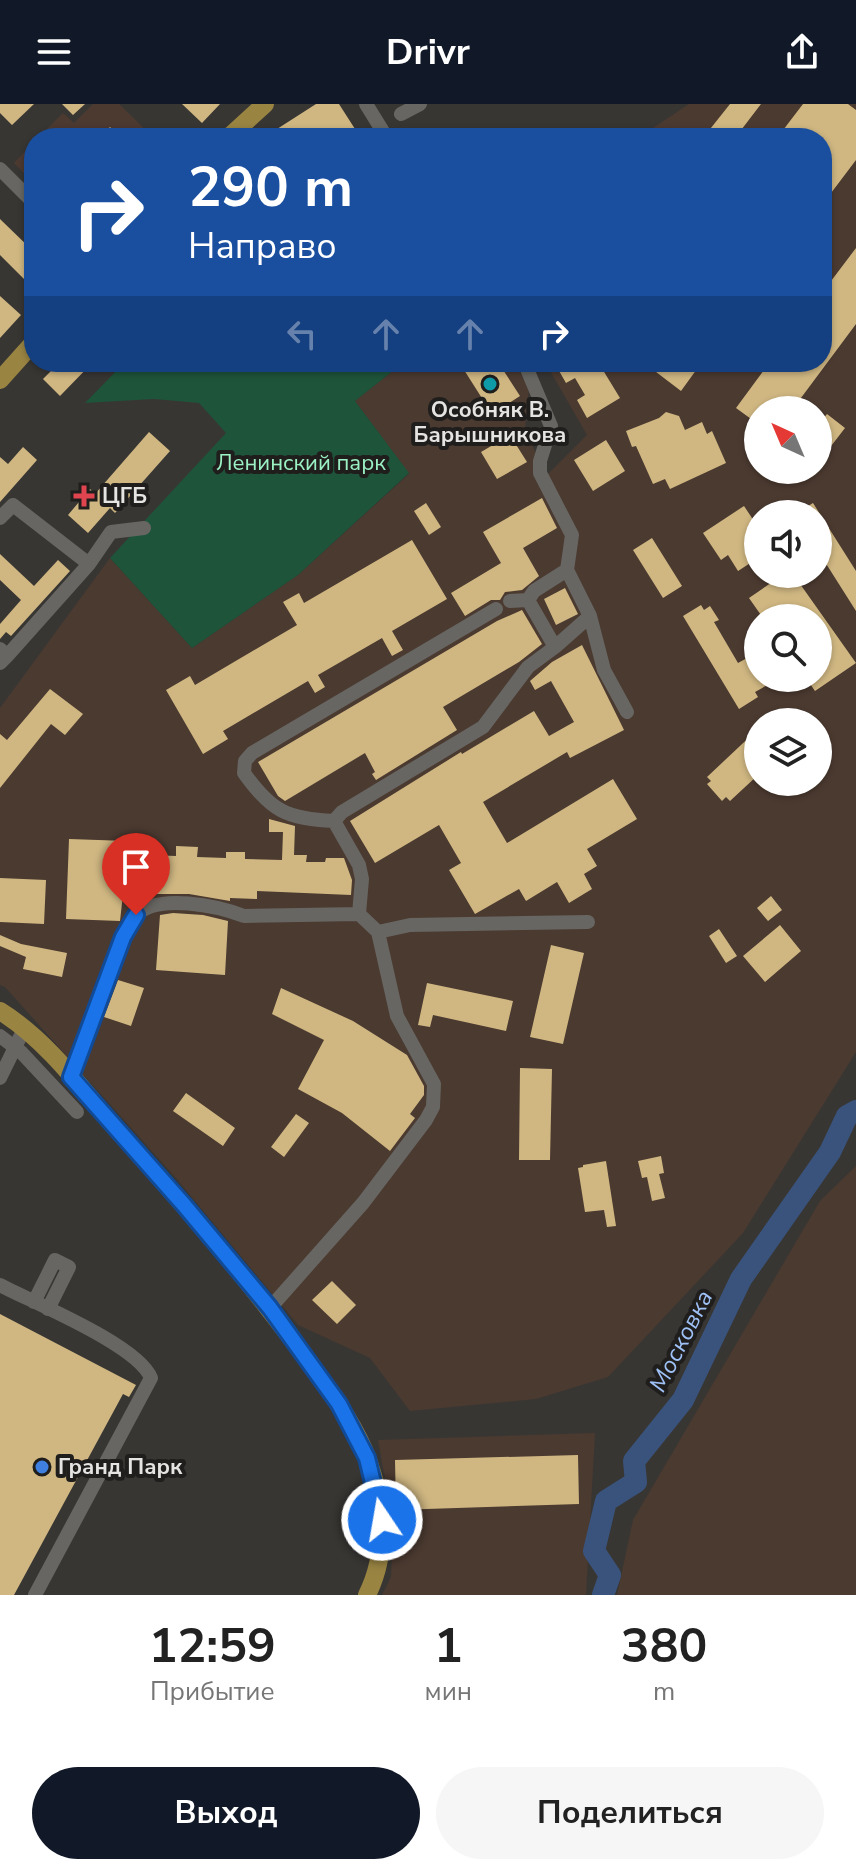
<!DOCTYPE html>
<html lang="ru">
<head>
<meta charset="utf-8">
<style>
	body { margin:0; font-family:"Nunito Sans",sans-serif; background:#f6f6f6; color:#222; height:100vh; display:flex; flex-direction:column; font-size:30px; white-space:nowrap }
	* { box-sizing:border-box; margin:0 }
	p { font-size:26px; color:#767676 }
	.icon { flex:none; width:44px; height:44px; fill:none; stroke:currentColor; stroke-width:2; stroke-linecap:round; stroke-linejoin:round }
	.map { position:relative; height:1491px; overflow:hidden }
	.side { display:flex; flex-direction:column; background:#fff; flex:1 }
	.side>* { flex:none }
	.guide { position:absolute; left:24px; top:24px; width:808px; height:244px; border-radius:32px; box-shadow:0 2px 6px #0004; background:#1a4fa0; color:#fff; overflow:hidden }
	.needle { width:52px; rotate:316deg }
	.fabs { position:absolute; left:744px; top:292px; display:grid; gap:16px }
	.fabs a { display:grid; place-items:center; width:88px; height:88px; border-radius:50%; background:#fff; box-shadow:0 2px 6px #0004; font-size:40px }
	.pin { position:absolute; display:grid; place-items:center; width:68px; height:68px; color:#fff; margin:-82px -34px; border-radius:50% 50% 50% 0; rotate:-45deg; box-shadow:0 0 8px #0007 }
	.pin .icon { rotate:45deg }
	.me { position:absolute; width:88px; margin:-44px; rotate:348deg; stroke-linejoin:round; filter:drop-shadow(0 0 6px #0008) }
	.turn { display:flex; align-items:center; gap:28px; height:168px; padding:0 32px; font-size:36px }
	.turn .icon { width:104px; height:104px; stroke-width:2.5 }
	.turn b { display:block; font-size:56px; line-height:68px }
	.lanes { display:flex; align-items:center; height:76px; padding:0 32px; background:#0003; justify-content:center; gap:40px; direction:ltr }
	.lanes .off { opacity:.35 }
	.eta { display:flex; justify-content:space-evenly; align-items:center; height:136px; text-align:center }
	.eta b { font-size:48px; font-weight:700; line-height:56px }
	.button { display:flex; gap:16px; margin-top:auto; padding:16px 32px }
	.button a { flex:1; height:92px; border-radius:48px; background:#111827; color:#fff; font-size:32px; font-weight:700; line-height:92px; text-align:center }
	.button a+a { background:#f6f6f6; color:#222 }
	header { display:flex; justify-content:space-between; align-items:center; height:104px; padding:0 32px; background:#111827; color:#fff; font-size:36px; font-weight:700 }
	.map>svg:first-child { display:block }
	.commercial { fill:#4c3a31 }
	.industrial { fill:#4b3a30; fill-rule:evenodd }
	.green { fill:#1e543a }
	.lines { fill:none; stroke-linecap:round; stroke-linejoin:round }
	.river { stroke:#3a537c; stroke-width:22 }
	.building { fill:#d0b782 }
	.minor { stroke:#676662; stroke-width:14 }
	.major { stroke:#998442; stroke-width:18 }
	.route-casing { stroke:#114b97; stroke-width:20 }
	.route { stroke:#1a73e8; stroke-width:14 }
	.culture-dot { fill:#0f9aa8; stroke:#1f1e1d; stroke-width:3 }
	.health-dot { fill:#e0444e; stroke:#1f1e1d; stroke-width:3 }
	.shop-dot { fill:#3f7fe0; stroke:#1f1e1d; stroke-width:3 }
	.labels { text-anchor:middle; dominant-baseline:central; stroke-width:8; stroke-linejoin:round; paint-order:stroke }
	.poi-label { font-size:22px; font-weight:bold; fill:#e5e4e2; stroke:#1f1e1d; text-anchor:start }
	.park-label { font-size:22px; fill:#9bf1c3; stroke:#1f1e1d }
	.water-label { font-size:24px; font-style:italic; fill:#9fc1f6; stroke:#1f1e1d }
</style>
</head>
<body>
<header><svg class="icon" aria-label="menu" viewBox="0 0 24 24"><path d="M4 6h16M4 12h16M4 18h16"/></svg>Drivr<svg class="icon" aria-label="share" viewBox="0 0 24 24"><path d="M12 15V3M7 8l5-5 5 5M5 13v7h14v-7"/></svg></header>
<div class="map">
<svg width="856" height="1491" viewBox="0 0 856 1491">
	<rect width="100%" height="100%" fill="#383633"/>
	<path class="commercial" d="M93 0H119L154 34H38L63 9 74 19Z
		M34 38V79L14 59Z"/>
	<path class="industrial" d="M689 0H856V948L743 1129 608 1273 536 1295 410 1307 370 1254 298 1221 175 1073 5 883 0 881V604L110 454 192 544 298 471 409 370 355 297 404 258H514L529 285 525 325 546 372 587 331 545 258H822V34H638ZM758 306H818V366H758ZM758 410H818V470H758ZM758 514H818V574H758ZM758 618H818V678H758Z
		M856 1062V1491H617L633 1416 820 1097Z
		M595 1329 586 1491H382L391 1473 393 1420 378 1336Z"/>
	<path class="green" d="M125 258H404L355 297 409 369 298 471 192 544 110 454 226 329 199 299 154 295 85 299Z"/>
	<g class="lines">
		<path class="river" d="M603 1491 610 1471 594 1447 606 1397 636 1378 634 1357 683 1296 741 1175 830 1048 847 1012 856 1007"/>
	</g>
	<path class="building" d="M0 0H34L12 21 0 9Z
		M62 0H85L73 11Z
		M182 0H220L202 19Z
		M316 0H339L355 25 340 34H263Z
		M730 0H761L735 34H703Z
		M803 0H848L856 6V56L822 101V34H777Z
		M110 23 122 34H99Z
		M0 115 34 148V185L0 151Z
		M856 144V220L792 306H758V320L736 304 770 258H822V189Z
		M0 192 21 211 0 234Z
		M60 258H93L60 292 43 275Z
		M459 258H498L520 292 492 310Z
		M554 258H598L620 294 587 314 577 296 585 291 575 274 566 279Z
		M643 258H702L681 287Z
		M666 308 679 312 685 326 702 318 707 330 712 327 726 359 670 385 665 375 653 380 636 342 632 343 626 327 659 314Z
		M827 310 845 324 818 359V321Z
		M149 328 170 347 115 409 110 404 88 429 68 411 90 385 95 390Z
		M510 331 527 358 497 375 481 348Z
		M606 336 625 367 593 387 574 356Z
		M23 343 37 356 0 398V353L8 360Z
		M542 394 557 424 523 444 539 472 522 486 505 488 500 496H491L465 512 451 489 501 459 483 428Z
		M426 399 441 423 429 431 414 407Z
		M813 399 856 467V507L818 447V410H795Z
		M744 402 758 423V454L738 467 728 451 721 456 703 429Z
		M652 434 682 482 663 494 633 446Z
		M412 436 447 495 392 527 403 546 392 552 382 534 318 571 325 583 315 589 308 577 223 627 228 635 203 650 166 586 190 572 195 581 297 521 283 498 299 489 304 499Z
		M0 450 34 482 58 456 70 467 11 532 6 528 0 535V520L21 496 0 476Z
		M784 470H793L856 559 815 587 806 574H818V514H763L749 494Z
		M565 484 578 510 556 521 544 495Z
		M701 501 704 506 710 502 719 516 714 518 738 559 758 548V574H780L755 588 758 593 739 605 683 512Z
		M522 506 542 540 519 558 443 603 457 626 376 676 372 670 375 668 365 649 285 697 278 692 258 658 497 517Z
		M582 541 624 626 570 654 567 648 483 698 507 739 613 675 637 715 587 745 597 762 584 770 592 785 569 799 557 778 526 797 519 785 475 810 449 766 461 759 439 721 375 759 350 717 461 648 462 650 534 607 549 632 574 618 551 577 535 586 530 577 552 558Z
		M50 585 83 610 65 631 51 620 0 684V630L7 636Z
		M758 625V671L730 697 726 693 722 697 707 680 711 677 707 673Z
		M269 715 295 722 294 751H307L306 758H325L326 754H344L352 776 351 791 257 787V795L230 794V797L189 790H123L120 817 66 815 69 735 127 737 126 750 176 752V742L198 743 197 753 226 754V748H245V755L282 756 283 728H269Z
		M0 774 46 776 44 820 0 818Z
		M771 792 782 806 768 817 757 804Z
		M173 809 203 811 228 817 225 871 156 866 160 811Z
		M780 821 801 847 765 878 743 852Z
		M719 825 737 852 726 859 709 832Z
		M0 831 21 840 67 849 62 873 23 865 26 853 0 842Z
		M551 841 584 849 563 940 530 933Z
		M118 876 144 884 131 922 104 913Z
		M427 879 513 897 506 927 433 911 430 923 418 921Z
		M281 884 353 917 407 951 424 982V991L410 1010 415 1014 390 1047 342 1009 298 985 324 936 272 910Z
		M520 964 552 965 550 1056H519Z
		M186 989 235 1024 223 1042 173 1007Z
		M296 1010 309 1019 284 1053 271 1043Z
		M661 1052 664 1069 659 1070 665 1094 652 1097 647 1073 642 1074 638 1057Z
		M606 1057 616 1122 607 1123 604 1106 585 1108 578 1064 583 1063V1061Z
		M332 1177 356 1201 337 1220 312 1196Z
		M0 1210 136 1281 129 1293 123 1290 14 1491H0Z
		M578 1351 579 1400 396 1406 395 1356Z"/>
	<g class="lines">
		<path class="minor" d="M366 0 387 34
			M401 10 420 0
			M0 65 34 99
			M524 258 551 322 540 357V369L572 431 567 466 590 512 604 566 627 608
			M0 414 13 401 89 460 7 552
			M89 460 111 428 144 424
			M510 497 528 496
			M555 543 528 496 534 487 567 466
			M0 545 7 552 0 559
			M334 717C287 715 271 707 244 669L245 657 252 649 496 505
			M378 828 410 821 588 818
			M0 932 21 948 77 1008
			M71 973C84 938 97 903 110 867 117 850 123 825 136 811 158 789 218 802 244 812L359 810
			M0 974 24 925
			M0 1181C34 1199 138 1241 151 1274L35 1491
			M34 1198 55 1156 69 1163 48 1205
			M270 1204 363 1099 426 1016 433 1003 434 980 397 912 378 828 359 810 362 775 359 761 334 717 342 708 483 623 528 563 555 543 590 512"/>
		<path class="major" d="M228 34 265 0
			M0 276 34 238
			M0 907C47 936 83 986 119 1028 185 1102 250 1177 308 1257 330 1288 355 1320 368 1356 384 1401 389 1447 367 1491"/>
	</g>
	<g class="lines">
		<defs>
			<path id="route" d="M136 811 123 833 71 973 184 1101 270 1204 339 1300 367 1354 382 1416"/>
		</defs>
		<use href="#route" class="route-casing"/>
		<use href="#route" class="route"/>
	</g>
	<circle class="culture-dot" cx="490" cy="280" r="8"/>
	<path class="health-dot" d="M80 380h8v8h8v8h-8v8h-8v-8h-8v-8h8z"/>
	<circle class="shop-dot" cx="42" cy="1363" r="8"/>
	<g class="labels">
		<g class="poi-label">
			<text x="490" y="306" text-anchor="middle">Особняк В.<tspan x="490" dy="25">Барышникова</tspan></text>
			<text x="102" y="392">ЦГБ</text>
			<text x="58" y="1363">Гранд Парк</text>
		</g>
		<g class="park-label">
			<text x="301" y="359">Ленинский парк</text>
		</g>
		<g class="water-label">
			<text transform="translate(681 1237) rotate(-63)">Московка</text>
		</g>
	</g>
</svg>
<div class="fabs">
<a><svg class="needle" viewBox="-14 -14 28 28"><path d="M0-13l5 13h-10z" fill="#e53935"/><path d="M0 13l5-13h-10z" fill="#767676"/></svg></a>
<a><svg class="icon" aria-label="sound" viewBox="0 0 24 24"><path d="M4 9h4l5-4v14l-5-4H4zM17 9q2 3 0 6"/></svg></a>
<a><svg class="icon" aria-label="search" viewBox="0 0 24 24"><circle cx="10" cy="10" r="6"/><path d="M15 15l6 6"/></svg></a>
<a><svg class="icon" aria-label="layers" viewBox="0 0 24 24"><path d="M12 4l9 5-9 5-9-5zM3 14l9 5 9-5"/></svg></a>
</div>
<div class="pin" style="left:136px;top:811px;background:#d93025"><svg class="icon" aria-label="arrive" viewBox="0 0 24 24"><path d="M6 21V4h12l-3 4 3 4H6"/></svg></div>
<svg class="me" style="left:382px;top:1416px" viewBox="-20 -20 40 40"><circle r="17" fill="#1a73e8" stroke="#fff" stroke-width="3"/><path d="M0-11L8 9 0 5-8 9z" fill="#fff"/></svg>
<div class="guide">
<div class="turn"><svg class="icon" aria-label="right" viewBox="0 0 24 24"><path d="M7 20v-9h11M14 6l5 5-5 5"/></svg><div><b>290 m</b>Направо</div></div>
<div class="lanes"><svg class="icon off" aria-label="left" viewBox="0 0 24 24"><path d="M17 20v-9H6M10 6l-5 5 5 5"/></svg><svg class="icon off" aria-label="ahead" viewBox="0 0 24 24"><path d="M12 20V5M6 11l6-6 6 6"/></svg><svg class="icon off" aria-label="ahead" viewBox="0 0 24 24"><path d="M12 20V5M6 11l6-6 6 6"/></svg><svg class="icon" aria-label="right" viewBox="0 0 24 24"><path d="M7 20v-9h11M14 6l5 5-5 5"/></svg></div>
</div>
</div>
<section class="side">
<div class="eta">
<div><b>12:59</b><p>Прибытие</p></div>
<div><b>1</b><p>мин</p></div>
<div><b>380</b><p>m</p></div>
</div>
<div class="button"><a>Выход</a><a>Поделиться</a></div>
</section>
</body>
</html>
